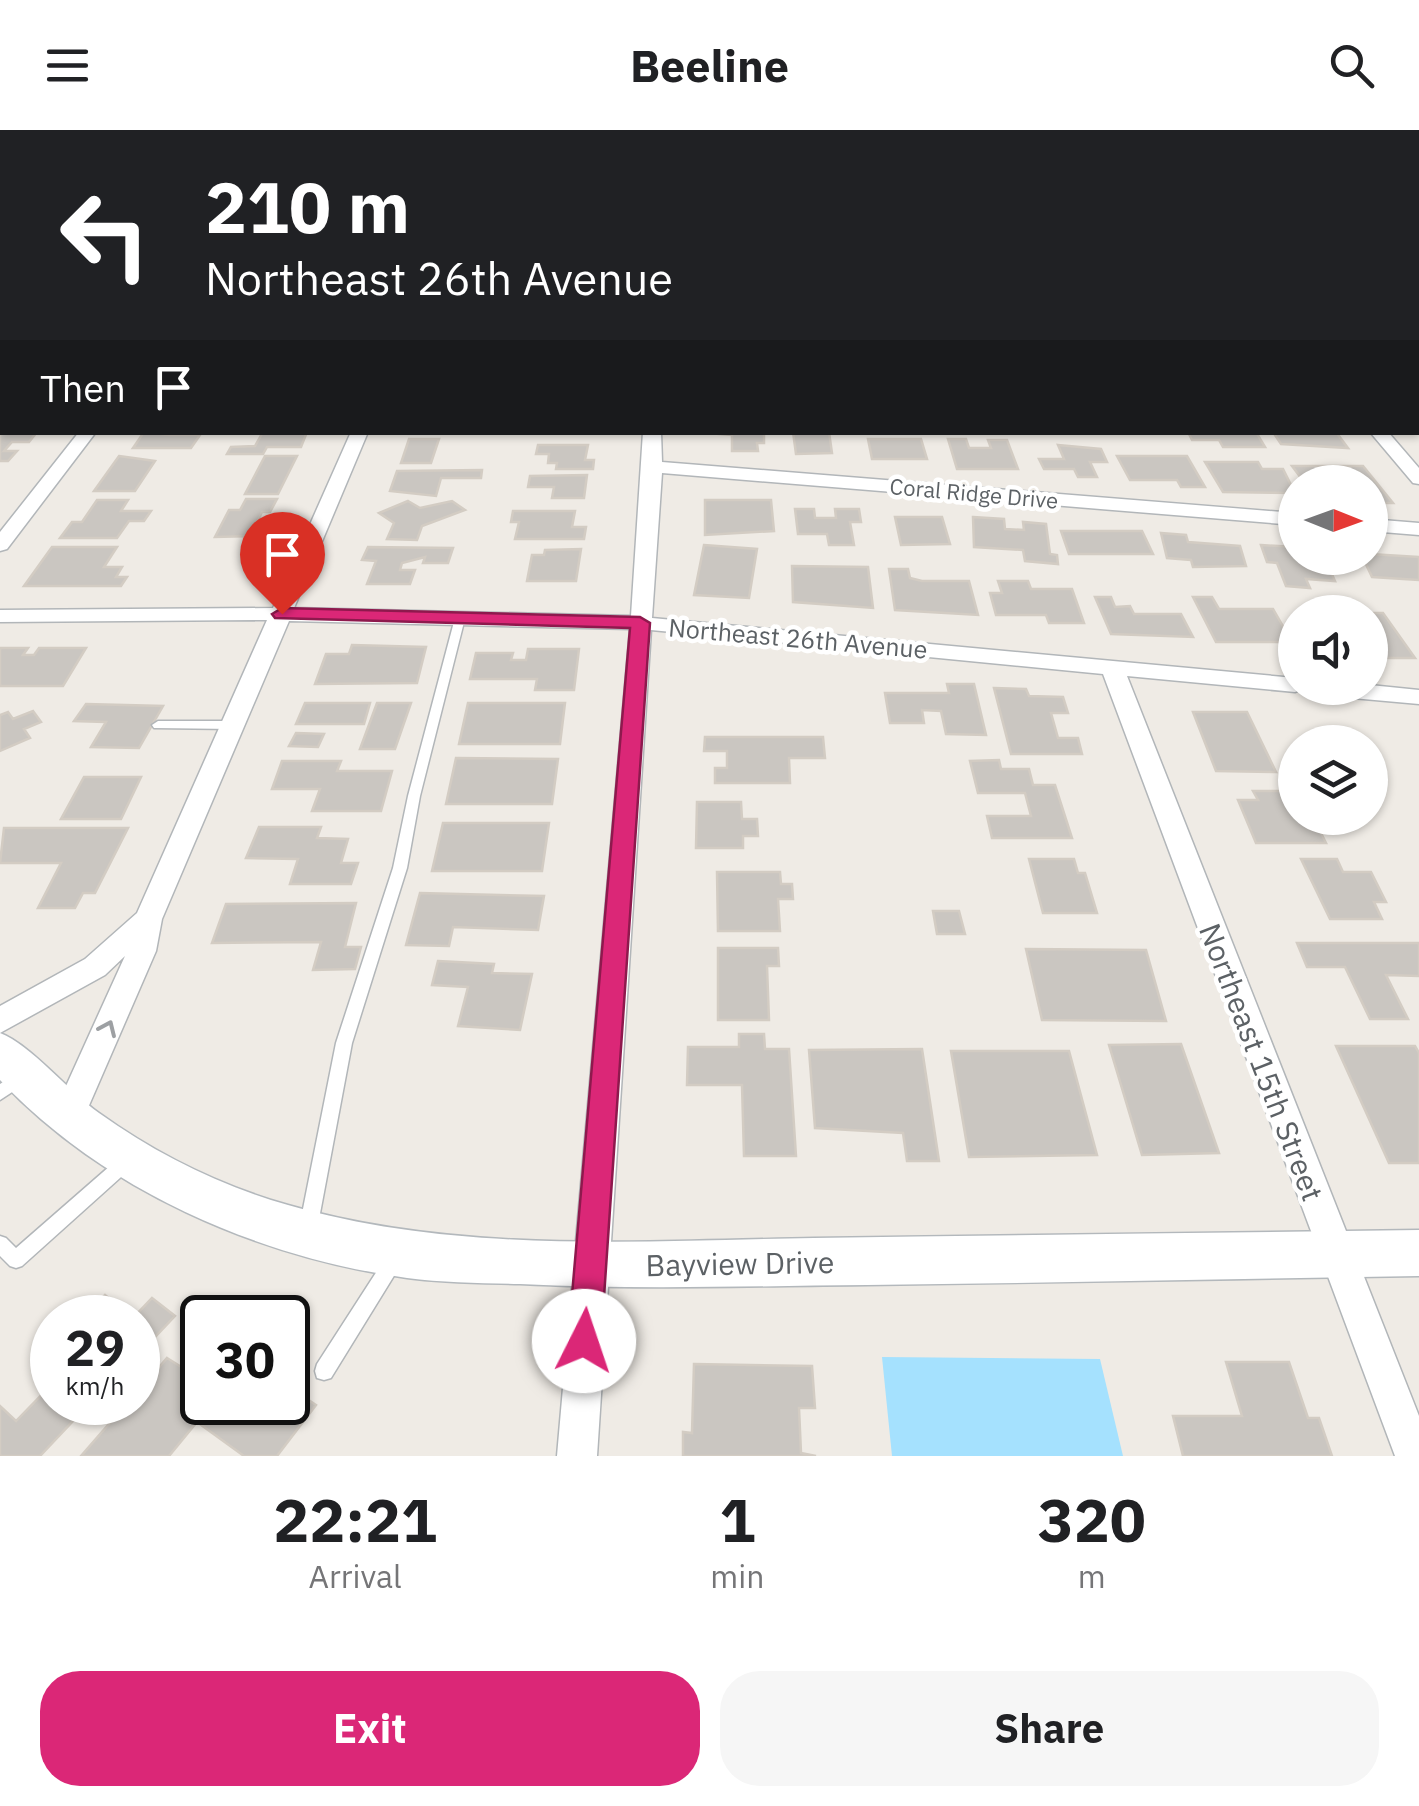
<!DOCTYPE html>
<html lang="en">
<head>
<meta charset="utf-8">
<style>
	body { margin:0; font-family:"IBM Plex Sans",sans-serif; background:#f6f6f6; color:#202124; height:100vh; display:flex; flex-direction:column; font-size:38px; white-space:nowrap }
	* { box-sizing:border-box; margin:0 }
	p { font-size:32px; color:#757577 }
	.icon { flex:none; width:55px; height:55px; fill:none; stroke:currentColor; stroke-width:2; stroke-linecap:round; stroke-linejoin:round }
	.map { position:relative; height:1326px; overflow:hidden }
	.side { display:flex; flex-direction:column; background:#fff; flex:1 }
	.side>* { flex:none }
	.guide { position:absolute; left:0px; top:0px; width:1420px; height:305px; box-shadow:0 2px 8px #0004; background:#202124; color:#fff; overflow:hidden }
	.needle { width:65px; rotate:91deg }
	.fabs { position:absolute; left:1278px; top:335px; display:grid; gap:20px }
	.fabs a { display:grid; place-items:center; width:110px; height:110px; border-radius:50%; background:#fff; box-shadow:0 2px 8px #0004; font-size:50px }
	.speed { position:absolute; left:30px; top:1165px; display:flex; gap:20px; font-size:50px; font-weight:700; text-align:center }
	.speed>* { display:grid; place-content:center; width:130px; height:130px; border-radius:50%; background:#fff; box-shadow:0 2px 8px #0004; line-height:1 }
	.speed small { font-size:25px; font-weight:400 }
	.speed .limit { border:5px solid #111; border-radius:15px; background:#fff; color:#111 }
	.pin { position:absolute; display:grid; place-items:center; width:85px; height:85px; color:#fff; margin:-102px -42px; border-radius:50% 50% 50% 0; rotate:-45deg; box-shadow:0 0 10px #0007 }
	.pin .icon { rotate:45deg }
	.me { position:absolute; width:110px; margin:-55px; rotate:4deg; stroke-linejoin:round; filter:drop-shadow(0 0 8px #0008) }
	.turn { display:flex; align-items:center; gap:35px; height:210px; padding:0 40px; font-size:45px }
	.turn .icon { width:130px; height:130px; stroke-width:2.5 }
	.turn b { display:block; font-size:70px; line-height:85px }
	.then { display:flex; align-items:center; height:95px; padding:0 40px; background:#0003; gap:20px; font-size:38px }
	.eta { display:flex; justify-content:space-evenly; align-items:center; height:170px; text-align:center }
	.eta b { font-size:60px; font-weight:800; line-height:70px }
	.primary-button { display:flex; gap:20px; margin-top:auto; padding:20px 40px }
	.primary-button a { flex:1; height:115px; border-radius:40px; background:#db2777; color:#fff; font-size:40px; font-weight:800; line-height:115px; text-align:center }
	.primary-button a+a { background:#f6f6f6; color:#202124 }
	header { display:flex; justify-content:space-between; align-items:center; height:130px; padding:0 40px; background:#fff; font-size:45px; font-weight:800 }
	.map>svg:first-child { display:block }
	.water { fill:#a5e1fe }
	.building { fill:#cac6c1; stroke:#d3ccc3; stroke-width:2.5 }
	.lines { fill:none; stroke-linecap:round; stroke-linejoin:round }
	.lane-casing { stroke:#b2b6b9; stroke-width:3 }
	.street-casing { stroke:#b2b6b9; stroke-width:3 }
	.secondary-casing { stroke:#b3b8bc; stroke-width:3 }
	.lane { fill:#fff; fill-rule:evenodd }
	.street { fill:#fff; fill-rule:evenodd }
	.secondary { fill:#fff; fill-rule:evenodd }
	.oneway { stroke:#9da0a3 }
	.route { fill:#db2777; stroke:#8e194d; stroke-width:2.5 }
	.labels { text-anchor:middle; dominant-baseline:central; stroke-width:9; stroke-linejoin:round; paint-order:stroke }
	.far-street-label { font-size:22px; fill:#5c6165; stroke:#fff }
	.street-label { font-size:25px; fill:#5c6165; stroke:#fff }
	.near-street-label { font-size:30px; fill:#5c6165; stroke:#fff }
</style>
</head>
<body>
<header><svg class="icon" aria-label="menu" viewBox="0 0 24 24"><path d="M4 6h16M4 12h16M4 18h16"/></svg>Beeline<svg class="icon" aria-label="search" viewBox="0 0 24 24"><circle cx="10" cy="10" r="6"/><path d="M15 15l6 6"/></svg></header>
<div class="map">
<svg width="1419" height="1326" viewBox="0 0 1419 1326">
	<rect width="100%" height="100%" fill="#efebe5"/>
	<path class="water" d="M882 1227 1100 1229 1123 1326H892Z"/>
	<path class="building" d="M317 0H410L315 2Z
		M0 301 2 302H37L29 312H12L4 321H17L8 331H0Z
		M144 302 170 305H200L191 318H133Z
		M263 302H307L301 317H267L263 324H227L231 317 255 316Z
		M696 302H764V313H757L758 321H732V305Z
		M793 302H829L832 323 796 324Z
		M1188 302H1256L1265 317H1223L1219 310H1192Z
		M1273 302H1336L1348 318 1281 314Z
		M409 309H439L431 333H401Z
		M868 309H921L927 329H872Z
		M948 309H966L969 318H991L988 310H1007L1018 339H957Z
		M538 315H588L585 330H594L593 339H556L557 333H548L549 324H536Z
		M1058 315 1101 319 1107 332H1090L1097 347H1078L1074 339H1044L1039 329H1064Z
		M119 326 155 331 135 361H94Z
		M265 326H297L278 364H245Z
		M1117 326H1187L1205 357H1181L1177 350H1130Z
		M1205 332H1258L1262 339H1283L1295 363 1223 362Z
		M1292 336H1363L1393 373H1370V352H1304Z
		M482 340 481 348H441L436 366 390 361 397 341Z
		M587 345 584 368H552L554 357H528L530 346Z
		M246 369H277L270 382H262L255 397H262L258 406 215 407 229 380H240Z
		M97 370H128L121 381H151L144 391H129L117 408H60L72 392H82Z
		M705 370H771L774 401 705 405Z
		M408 371 420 378 452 371 465 380 422 396 417 410 387 409 394 393 379 383Z
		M795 379H814L815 388H836L835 379H859L861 392H850L854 415H829L827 404H798Z
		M513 381H575L572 397H586L584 409H515L519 392H511Z
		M895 387H942L950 414 901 415Z
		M973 387 1004 389 1005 399 1024 400 1023 392 1046 394 1050 424 1057 425 1058 434 1025 431 1023 420 974 417Z
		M1061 401H1142L1153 424H1069Z
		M1161 403 1186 405 1188 412 1240 416 1246 436 1193 437 1191 430 1167 428Z
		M704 415 757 419 749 468 694 465Z
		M1261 415 1295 417V428H1336L1339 435H1328L1335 451 1306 449 1310 458 1286 456 1277 433 1267 432Z
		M52 417H117L104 437H122L116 447H127L121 456H24Z
		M368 417 453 418 448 433H423L425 427 402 433 400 440H415L410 454H367L376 431 362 430Z
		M581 419 576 451H527L532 425H544L545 420Z
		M1370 424 1419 427V450L1372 447 1363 428H1370Z
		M792 436 868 437 873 478 793 472Z
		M889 439H908L910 448 922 451H969L978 485 895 480Z
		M998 451H1028L1031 459H1072L1084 493H1049L1046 485H996L990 463H1002Z
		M1095 467H1111L1115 477 1130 476 1134 484H1181L1193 507 1111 504Z
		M1193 467H1212L1219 479H1273L1292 512H1216Z
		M1370 483H1383L1415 528H1387L1370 508Z
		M352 515 426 517 417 553 315 554 326 524H349Z
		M0 518H28L23 525H34L39 518H86L63 556H0Z
		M528 519H579L574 560H535L537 549H470L476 523H513L511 530H526Z
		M947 554H974L986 605 946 604 941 581 922 580 924 593H890L885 563H949Z
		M994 558 1026 559 1029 566 1063 567 1068 583H1051L1058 608H1078L1082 624H1011Z
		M305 573H370L364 594H296Z
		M377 573H411L395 619H360Z
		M468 573H565L560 614H459Z
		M86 574 163 576 139 618 91 617 106 592 74 591Z
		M33 581 41 592 24 599 30 608 0 621V585L8 582 13 589Z
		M1193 582H1247L1276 642 1216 641Z
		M296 603 324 604 318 617 289 616Z
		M705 607H823L825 628H789L790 653H715V638H727V621H704Z
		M456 628 558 629 552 674H446Z
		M999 630 1001 639H1029L1033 655H1055L1072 708H992L987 686H1031L1025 663H978L970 631Z
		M282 631H341L337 641H392L381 681H312L320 659H272Z
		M84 647H141L121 689H61Z
		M1253 661H1292L1295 688H1306L1312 699H1319L1326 713H1256L1238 670H1258Z
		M697 672H741L742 689H757L758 706H743V718H696Z
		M443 693H549L542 741H432Z
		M259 697H321L317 708 348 709 341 733H358L351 754H290L298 729 246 728Z
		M4 698H128L95 763H83L75 778H38L61 733H0Z
		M1029 729H1074L1078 743H1085L1097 783H1043Z
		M1301 729H1337L1343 742H1371L1386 772H1374L1382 789H1330Z
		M717 742H780L781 754H792L793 769H778L780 801H718Z
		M420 763 544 766 538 800 453 797 449 816 406 815Z
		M356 773 345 817H361L355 839 313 840 321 812 212 813 226 774Z
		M933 781H959L965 804H937Z
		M1297 813H1419V846L1386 845 1408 889H1370L1345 837H1307Z
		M718 818H778L779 836H767L769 890H718Z
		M1026 819 1146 820 1166 891 1042 890Z
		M438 831 494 834 492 843 532 844 520 900 458 896 468 857 432 855Z
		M739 904H764L765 919H789L796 1026H744L742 955H687L688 917H739Z
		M1181 914 1219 1023 1142 1025 1109 915Z
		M1336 916H1415L1419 923V1033H1389Z
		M922 919 939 1031H907L903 1003 815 998 809 920Z
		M951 921H1069L1097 1025 969 1027Z
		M105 1165 133 1188H83Z
		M152 1168 175 1186 138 1225V1188H133Z
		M167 1228 202 1250V1272H288V1256L316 1275 277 1326H244L197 1292 169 1326H81L128 1272H138V1262Z
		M1226 1232H1289L1308 1288H1319L1332 1326H1183L1173 1286H1242Z
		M694 1234 812 1236 815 1278H799L801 1323 816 1326H683V1302L692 1303Z
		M52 1254V1272H91L40 1326H0V1276L16 1291Z"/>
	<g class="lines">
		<defs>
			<path id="lane" d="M422 0H428L426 2H422Z
				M550 0H641L642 1 552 2Z
				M1366 0H1373L1375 2H1369Z
				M460 485 465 488 420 666 407 738 352 913 318 1094 315 1100 309 1102 303 1100 300 1094 336 913 393 738 408 666 455 488Z
				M158 591H233L239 595 233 599 154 598 152 595Z
				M20 941 26 943 28 948 26 953 0 970V954Z
				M124 1027 130 1029 132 1034 130 1039 22 1136 16 1138 10 1136 0 1126V1106L6 1108 16 1118 118 1029Z
				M394 1122 400 1124 403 1130 400 1136 331 1248 324 1250 317 1248 315 1241 317 1234 388 1124Z"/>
			<path id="street" d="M733 0H743V2H733Z
				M929 0H939L940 2H930Z
				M1066 0H1077L1078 2H1067Z
				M1102 0H1173L1174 2H1104Z
				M1418 12H1419V18H1418Z
				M0 82H2V90H0Z
				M1418 272H1419V282H1418Z
				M79 302H96L7 419 0 421V402Z
				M351 302H368L294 478 631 486 643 302H661L662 332 1295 383V395L662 343 652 488 1295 548V558H1305L1295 562 1127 546 1419 1286V1326H1395L1103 544 651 500 597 1326H557L630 499 289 491 162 789 156 821 84 987 79 997 68 1001 57 997 52 987 125 826 105 845 0 903V876L85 829 137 783 267 490 0 492V480L273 478Z
				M1370 302H1388L1419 338V354L1413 353Z
				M1370 389 1419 393V405L1370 401Z
				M1370 555 1419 560V574L1319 565 1308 558Z"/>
			<path id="secondary" d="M0 903C30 914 69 962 99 983 156 1024 221 1056 288 1075 457 1124 641 1111 814 1108 1016 1105 1217 1103 1419 1100V1146C1235 1149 1051 1153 867 1155 752 1156 636 1160 520 1154 482 1153 444 1153 407 1148 257 1127 104 1060 0 950Z"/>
		</defs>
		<use href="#lane" class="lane-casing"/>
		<use href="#street" class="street-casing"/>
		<use href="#secondary" class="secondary-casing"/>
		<use href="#lane" class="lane"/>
		<use href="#street" class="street"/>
		<use href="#secondary" class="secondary"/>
	</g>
	<defs><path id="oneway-chevron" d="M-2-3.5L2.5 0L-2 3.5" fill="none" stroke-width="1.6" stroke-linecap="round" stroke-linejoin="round" transform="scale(2.5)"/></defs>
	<use class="oneway" href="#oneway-chevron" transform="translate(108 898) rotate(-66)"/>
	<path class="route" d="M282 478 640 487 650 493 601 1211 596 1223 584 1228 573 1223 568 1211 630 498 275 488 272 484Z"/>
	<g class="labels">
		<g class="far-street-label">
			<text transform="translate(974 363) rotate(5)">Coral Ridge Drive</text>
		</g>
		<g class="street-label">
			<text transform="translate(798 508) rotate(5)">Northeast 26th Avenue</text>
		</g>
		<g class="near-street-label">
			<text transform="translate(1262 932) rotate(69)">Northeast 15th Street</text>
			<text transform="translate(740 1133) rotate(-1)">Bayview Drive</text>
		</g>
	</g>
</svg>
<div class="fabs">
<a><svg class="needle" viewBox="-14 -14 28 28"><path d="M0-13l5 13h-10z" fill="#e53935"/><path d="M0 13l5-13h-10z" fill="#757577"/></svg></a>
<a><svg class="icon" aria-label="sound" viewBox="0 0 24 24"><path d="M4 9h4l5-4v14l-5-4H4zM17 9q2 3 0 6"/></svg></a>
<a><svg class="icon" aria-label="layers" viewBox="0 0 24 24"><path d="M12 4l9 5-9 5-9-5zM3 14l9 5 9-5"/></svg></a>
</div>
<div class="speed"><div>29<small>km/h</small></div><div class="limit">30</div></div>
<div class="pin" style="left:282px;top:484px;background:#d93025"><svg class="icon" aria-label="arrive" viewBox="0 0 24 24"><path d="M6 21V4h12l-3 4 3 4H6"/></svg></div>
<svg class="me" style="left:584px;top:1211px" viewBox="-20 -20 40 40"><circle r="19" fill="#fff"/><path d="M0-13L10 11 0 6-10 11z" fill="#db2777"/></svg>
<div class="guide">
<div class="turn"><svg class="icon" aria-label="left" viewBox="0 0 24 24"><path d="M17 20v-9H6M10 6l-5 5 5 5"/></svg><div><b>210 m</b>Northeast 26th Avenue</div></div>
<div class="then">Then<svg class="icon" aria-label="arrive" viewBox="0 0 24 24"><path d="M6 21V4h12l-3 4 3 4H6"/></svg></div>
</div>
</div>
<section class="side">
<div class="eta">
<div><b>22:21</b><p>Arrival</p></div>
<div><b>1</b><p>min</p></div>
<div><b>320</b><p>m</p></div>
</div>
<div class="primary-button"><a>Exit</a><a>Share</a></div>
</section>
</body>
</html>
